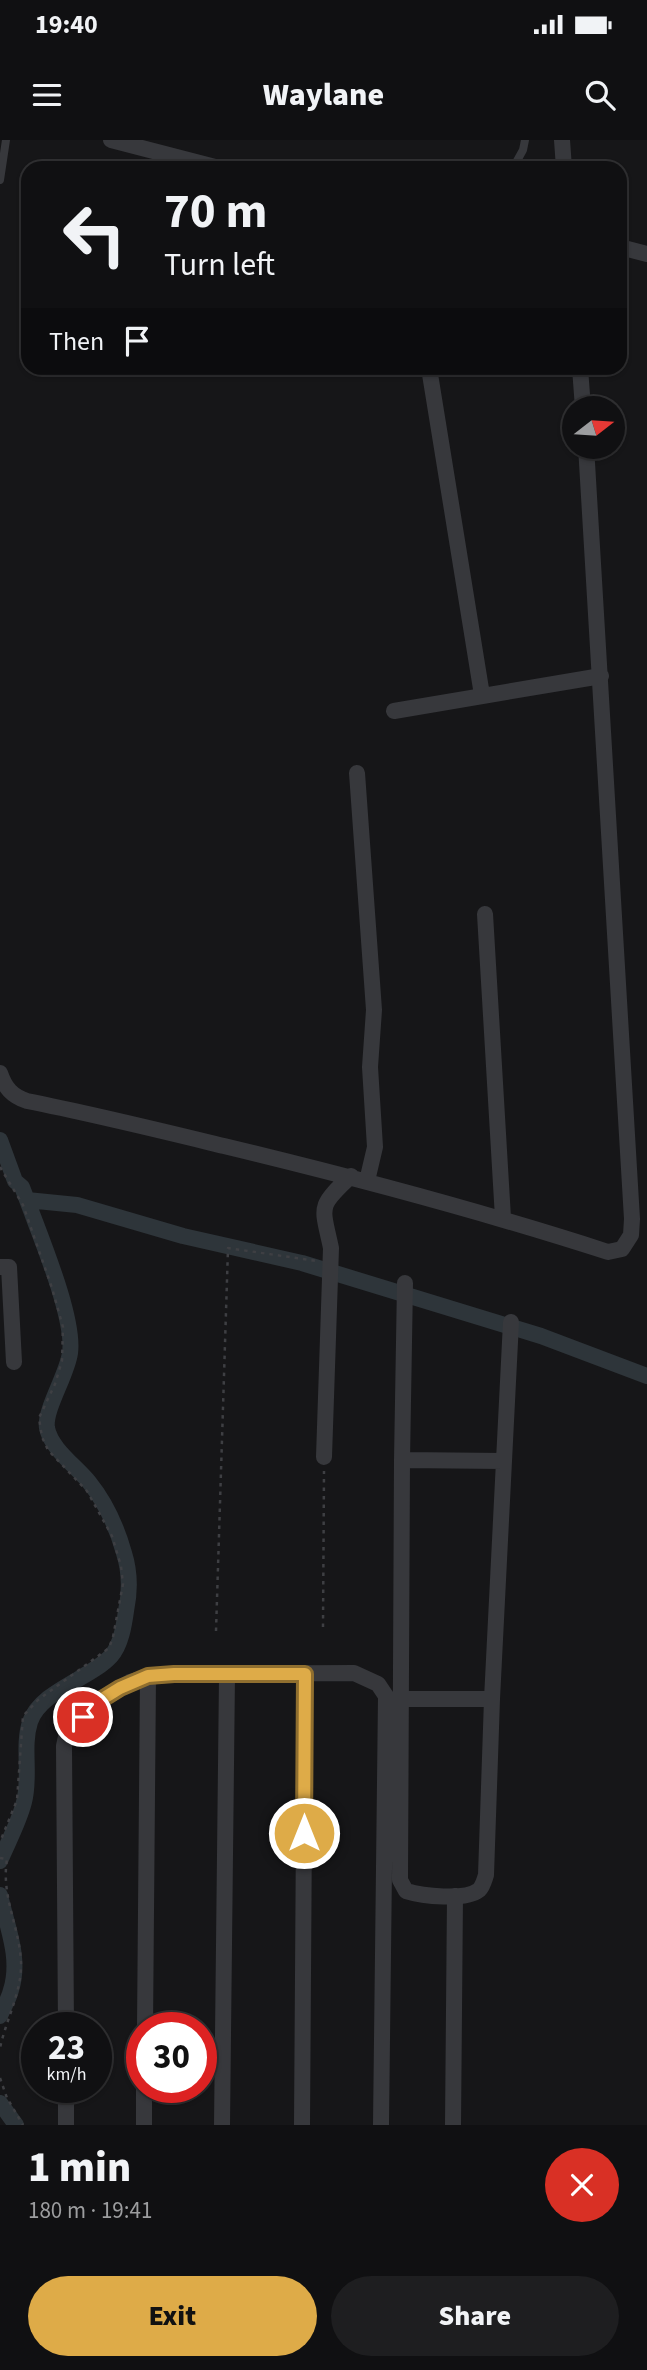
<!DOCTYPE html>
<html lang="en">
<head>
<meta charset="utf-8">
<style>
	body { margin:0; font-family:"Source Sans 3",sans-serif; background:#1e1e20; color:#f1f3f6; height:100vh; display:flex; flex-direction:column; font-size:26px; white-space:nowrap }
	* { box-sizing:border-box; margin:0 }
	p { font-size:23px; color:#9c9d9f }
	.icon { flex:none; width:38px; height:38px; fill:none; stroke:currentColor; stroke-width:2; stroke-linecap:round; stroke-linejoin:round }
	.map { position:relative; height:1985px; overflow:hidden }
	.panel { display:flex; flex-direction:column; background:#101012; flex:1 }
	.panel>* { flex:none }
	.top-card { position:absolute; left:21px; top:21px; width:606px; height:214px; border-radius:21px; box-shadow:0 2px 5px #0004,0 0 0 2px #303032; background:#101012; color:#f1f3f6; overflow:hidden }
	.needle { width:46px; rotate:73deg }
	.buttons { position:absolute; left:562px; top:256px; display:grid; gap:14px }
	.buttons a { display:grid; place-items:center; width:63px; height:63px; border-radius:50%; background:#101012; box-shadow:0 2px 5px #0004,0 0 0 2px #303032; font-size:35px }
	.speed { position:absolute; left:21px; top:1872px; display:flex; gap:14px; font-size:35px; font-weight:700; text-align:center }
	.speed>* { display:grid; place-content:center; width:91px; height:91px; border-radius:50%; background:#101012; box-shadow:0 2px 5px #0004,0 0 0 2px #303032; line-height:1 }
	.speed small { font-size:18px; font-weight:400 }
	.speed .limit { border:10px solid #d22; background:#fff; color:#111 }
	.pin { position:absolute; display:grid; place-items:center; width:60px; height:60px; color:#fff; margin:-30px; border:4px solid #fff; border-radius:50%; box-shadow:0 2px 7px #0007 }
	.me { position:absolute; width:77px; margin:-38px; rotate:0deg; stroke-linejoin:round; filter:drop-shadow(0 0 5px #0008) }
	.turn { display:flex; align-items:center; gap:24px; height:147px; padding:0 28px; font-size:32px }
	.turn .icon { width:91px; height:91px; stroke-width:2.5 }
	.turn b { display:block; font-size:49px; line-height:60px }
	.then { display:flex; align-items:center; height:66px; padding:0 28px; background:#0003; gap:14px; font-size:26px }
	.round { display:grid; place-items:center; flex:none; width:74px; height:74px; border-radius:37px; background:#1e1e20 }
	.summary { display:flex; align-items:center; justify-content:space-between; height:119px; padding:0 28px }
	h1 { font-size:42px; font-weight:800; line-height:52px }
	.primary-button { display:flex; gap:14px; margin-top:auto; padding:14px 28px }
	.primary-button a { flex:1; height:80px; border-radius:42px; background:#deab48; color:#111; font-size:28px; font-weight:800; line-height:80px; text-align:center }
	.primary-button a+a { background:#1e1e20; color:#f1f3f6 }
	.status { display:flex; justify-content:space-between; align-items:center; height:49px; padding:0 35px; background:#101012; direction:ltr }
	.status svg { height:19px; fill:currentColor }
	header { display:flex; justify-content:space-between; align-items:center; height:91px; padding:0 28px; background:#101012; font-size:32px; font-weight:800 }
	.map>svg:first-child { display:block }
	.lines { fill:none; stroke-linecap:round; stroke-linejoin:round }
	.canal { stroke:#2e353a; stroke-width:16 }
	.path { stroke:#3e3f43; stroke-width:2.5; stroke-dasharray:3.5 5; stroke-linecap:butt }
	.service { stroke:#37383c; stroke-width:8 }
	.minor { stroke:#37383c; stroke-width:16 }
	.route-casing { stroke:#906f2f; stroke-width:18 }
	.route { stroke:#deab48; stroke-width:12 }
</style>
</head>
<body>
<div class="status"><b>19:40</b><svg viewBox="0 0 49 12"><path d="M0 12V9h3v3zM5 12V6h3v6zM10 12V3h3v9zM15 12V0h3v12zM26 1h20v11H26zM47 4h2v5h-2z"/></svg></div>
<header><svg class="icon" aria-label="menu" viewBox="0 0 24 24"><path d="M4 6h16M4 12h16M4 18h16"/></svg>Waylane<svg class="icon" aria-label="search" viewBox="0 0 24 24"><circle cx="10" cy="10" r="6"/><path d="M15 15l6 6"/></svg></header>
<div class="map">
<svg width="647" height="1985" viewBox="0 0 647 1985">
	<rect width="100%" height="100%" fill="#161618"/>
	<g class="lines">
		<path class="canal" d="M0 1000 15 1041 22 1047 27 1060C40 1096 75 1178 70 1213 67 1235 44 1270 47 1288 51 1309 76 1326 89 1342 106 1363 117 1388 124 1413 130 1432 130 1452 126 1471 124 1485 121 1505 111 1516 90 1539 40 1551 30 1582 22 1607 31 1636 24 1662 19 1682 8 1702 0 1721
			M27 1060 77 1065 183 1096 302 1123 541 1196 647 1236
			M0 1755C7 1787 21 1818 11 1850 9 1859 3 1868 0 1876
			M0 1963 16 1985"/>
		<path class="path" d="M0 1027 23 1065 52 1148 63 1187 62 1221 55 1244 39 1278 42 1297 48 1310 87 1351 112 1396 121 1426 123 1444 113 1497 109 1508 38 1560 23 1576 17 1660 0 1702
			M323 1487 324 1331
			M216 1491 228 1108 316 1121
			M0 1718 7 1719C1 1757 19 1785 21 1822 22 1851 6 1880 0 1908
			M0 1938 7 1958 23 1985"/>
		<path class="service" d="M513 28 523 10 525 0
			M0 40 6 0"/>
		<path class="minor" d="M111 0 219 28
			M562 0 564 28
			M620 107 647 114
			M429 228 482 555
			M580 228 583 268
			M394 571 601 536
			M357 633 374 870 370 927 375 1007 367 1041
			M485 774 503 1078
			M0 933C5 948 12 956 27 961 93 974 158 990 224 1006 353 1037 481 1071 608 1112L622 1109 631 1095 632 1079 586 306
			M0 1127H9L14 1222
			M405 1143 402 1320 400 1740 406 1751C422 1756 465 1761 479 1750 483 1746 484 1741 486 1735L492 1559 511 1182
			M324 1317 331 1108C322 1066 317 1067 351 1036
			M402 1320 504 1321
			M402 1559H492
			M66 1888 64 1606 67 1592 99 1561 130 1542 148 1537 174 1534 354 1533 378 1544 386 1556 381 1985
			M145 1888 148 1537
			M66 1948V1985
			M144 1985V1948
			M222 1985 227 1535
			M302 1985 305 1534
			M453 1985 455 1756"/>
	</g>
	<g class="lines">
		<defs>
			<path id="route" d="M83 1577 99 1561 120 1548 148 1536 174 1534H305L304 1693"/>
		</defs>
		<use href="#route" class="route-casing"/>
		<use href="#route" class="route"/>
	</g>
</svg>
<div class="buttons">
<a><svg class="needle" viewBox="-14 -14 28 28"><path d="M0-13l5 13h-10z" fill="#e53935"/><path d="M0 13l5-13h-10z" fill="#9c9d9f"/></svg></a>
</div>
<div class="speed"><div>23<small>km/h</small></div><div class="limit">30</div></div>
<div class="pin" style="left:83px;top:1577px;background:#d93025"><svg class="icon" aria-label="arrive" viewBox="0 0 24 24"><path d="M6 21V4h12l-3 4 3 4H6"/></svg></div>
<svg class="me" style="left:304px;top:1693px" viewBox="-20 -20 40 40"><circle r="17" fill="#deab48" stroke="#fff" stroke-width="3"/><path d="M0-11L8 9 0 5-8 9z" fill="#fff"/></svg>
<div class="top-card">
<div class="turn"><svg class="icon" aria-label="left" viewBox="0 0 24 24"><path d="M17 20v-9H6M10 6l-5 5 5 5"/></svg><div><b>70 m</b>Turn left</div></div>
<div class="then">Then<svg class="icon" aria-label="arrive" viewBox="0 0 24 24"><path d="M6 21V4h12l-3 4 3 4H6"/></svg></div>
</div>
</div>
<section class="panel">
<div class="summary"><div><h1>1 min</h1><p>180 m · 19:41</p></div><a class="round" style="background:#d93025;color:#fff"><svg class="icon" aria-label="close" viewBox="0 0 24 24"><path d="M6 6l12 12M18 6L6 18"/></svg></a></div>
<div class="primary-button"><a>Exit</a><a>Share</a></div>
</section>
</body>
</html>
